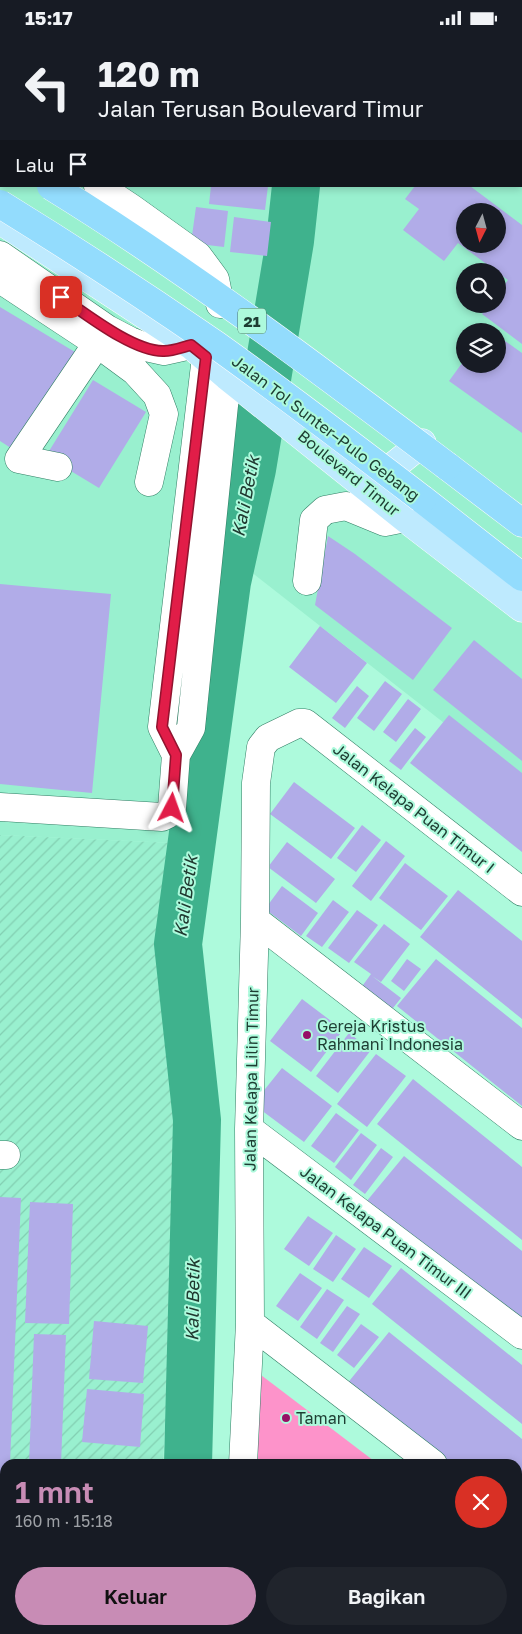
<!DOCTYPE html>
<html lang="id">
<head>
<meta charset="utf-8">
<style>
	body { margin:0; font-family:"Golos Text",sans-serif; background:#20242c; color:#f1f3f6; height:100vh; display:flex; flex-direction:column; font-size:19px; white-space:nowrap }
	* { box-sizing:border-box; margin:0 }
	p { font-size:16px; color:#9ea1a6 }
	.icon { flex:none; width:28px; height:28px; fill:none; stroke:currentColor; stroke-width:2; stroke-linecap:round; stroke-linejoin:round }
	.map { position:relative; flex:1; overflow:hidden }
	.side { position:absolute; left:0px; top:1424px; width:522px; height:176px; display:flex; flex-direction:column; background:#171b24; border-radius:15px 15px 0 0; box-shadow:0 2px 8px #0003 }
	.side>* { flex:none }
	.banner { position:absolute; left:0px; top:0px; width:522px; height:152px; box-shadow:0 2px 8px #0003; background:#171b24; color:#f1f3f6; overflow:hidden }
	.needle { width:32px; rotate:186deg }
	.tools { position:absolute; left:456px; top:168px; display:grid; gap:10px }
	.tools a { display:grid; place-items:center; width:50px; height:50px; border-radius:50%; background:#171b24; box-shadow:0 2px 8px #0003; font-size:25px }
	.pin { position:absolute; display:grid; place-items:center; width:42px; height:42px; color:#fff; margin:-21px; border-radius:10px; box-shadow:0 2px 8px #0006 }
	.me { position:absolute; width:55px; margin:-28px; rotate:4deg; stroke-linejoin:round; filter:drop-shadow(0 0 4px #0008) }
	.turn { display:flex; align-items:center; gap:18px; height:105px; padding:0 15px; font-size:22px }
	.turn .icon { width:65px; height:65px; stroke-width:2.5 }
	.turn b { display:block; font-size:35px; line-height:42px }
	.then { display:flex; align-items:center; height:48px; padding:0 15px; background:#0003; gap:10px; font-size:19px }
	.round { display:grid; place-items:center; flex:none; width:52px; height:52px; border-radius:26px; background:#20242c }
	.headline { display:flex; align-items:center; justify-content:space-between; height:85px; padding:0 15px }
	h1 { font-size:30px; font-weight:600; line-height:38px; color:#c88cb5 }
	.button { display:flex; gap:10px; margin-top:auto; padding:10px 15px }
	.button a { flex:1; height:58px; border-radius:30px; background:#c88cb5; color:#111; font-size:20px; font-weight:600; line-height:58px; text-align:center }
	.button a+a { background:#20242c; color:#f1f3f6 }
	.status { display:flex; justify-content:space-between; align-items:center; height:35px; padding:0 25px; background:#171b24; direction:ltr }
	.status svg { height:14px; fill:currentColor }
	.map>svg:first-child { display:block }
	.built { fill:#99f0cf; fill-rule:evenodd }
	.industrial { fill:url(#industrial-furrows) }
	.pitch { fill:#fd93ca }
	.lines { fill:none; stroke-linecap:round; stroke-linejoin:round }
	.river { stroke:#3fb28d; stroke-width:48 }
	.building { fill:#b1ace8; fill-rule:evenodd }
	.minor-casing { stroke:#307e64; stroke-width:29 }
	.major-casing { stroke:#fff; stroke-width:29 }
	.highway-casing { stroke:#fff; stroke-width:29 }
	.minor { stroke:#fff; stroke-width:28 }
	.major { stroke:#beeafe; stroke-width:28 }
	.highway { stroke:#93dcfd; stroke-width:28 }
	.highway-bridge-casing { stroke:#fff; stroke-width:29; stroke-linecap:butt }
	.highway-bridge { stroke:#93dcfd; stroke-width:28 }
	.route-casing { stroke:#92132f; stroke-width:12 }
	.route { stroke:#e11d48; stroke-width:9 }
	.poi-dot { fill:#960f66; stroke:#adfadc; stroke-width:2 }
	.labels { text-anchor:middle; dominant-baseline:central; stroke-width:4; stroke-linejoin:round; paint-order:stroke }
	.shield { fill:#adfadc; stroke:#487665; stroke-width:1 }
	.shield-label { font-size:15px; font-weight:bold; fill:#1d3d32 }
	.street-label { font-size:16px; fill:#1d3d32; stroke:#adfadc }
	.poi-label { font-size:16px; fill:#1d3d32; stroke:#adfadc; text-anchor:start }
	.water-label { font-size:18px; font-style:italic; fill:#203930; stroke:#adfadc }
</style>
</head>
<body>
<div class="status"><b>15:17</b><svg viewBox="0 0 49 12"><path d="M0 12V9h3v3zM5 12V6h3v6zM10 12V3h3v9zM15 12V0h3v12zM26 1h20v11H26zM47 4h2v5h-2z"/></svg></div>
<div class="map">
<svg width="522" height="1599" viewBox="0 0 522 1599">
	<defs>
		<pattern id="industrial-furrows" width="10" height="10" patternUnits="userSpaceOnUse" patternTransform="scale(1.25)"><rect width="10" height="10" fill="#99f0cf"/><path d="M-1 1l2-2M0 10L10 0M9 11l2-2" fill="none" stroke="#83cfb2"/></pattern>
	</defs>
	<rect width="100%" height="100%" fill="#adfadc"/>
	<path class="built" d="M0 0H372L373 1H1V151H521L522 120V749L204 500 194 809 0 800ZM465 176H498V209H465ZM465 236H498V269H465ZM465 296H498V329H465Z"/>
	<path class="industrial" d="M0 800 194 809 163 1429H5V1595H154V1599H0Z"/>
	<path class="pitch" d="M257 1337 378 1429H252Z"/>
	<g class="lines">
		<path class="river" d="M456 0 458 1
			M315 1V0
			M521 50 522 51
			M188 1429 197 1085 178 909 227 547 252 434 290 206 296 151
			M184 1599V1595"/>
	</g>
	<path class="building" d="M211 151H268L265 175 209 169Z
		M415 151H470L522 190V309L482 279 490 269H498V259L508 245 458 208 444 226 403 195 419 174 405 164ZM465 176H498V209H465Z
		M196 172 228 176 224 212 191 208Z
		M234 182 271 187 267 221 230 217Z
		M0 272 75 317 14 415 0 406Z
		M498 301 522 318V398L449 346 465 324V329H498Z
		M93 345 146 377 99 453 46 421Z
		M328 501 355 519 452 593 413 645 315 570Z
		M0 549 111 559 92 758 0 749Z
		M320 591 367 628 336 668 289 632Z
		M474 605 522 644V726L433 655Z
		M385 646 402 659 374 696 357 683Z
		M357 651 369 661 345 693 332 683Z
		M408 664 421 674 396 707 383 697Z
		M449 680 522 738V817L410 728Z
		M415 693 426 702 401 735 389 726Z
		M294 747 355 793 331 824 270 779Z
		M362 790 381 805 356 837 337 823Z
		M386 806 405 821 371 866 352 851Z
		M287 807 335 844 316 868 268 832Z
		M405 828 448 861 421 895 379 863Z
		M282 851 318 878 301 901 265 874Z
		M458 855 522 906V984L420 902Z
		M333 865 349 877 322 912 306 901Z
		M357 875 378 890 349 928 328 913Z
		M384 889 410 909 381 947 372 941 401 963 385 983 355 961 371 939 354 927Z
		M407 924 421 934 404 956 391 946Z
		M436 924 522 993V1071L397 971Z
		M302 964 343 995 311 1037 270 1006Z
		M349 998 371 1015 338 1058 316 1041Z
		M376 1019 406 1041 367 1092 337 1069Z
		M282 1033 332 1071 304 1107 253 1069Z
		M413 1044 522 1132V1205L377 1089Z
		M336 1078 359 1095 334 1128 311 1111Z
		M361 1098 377 1110 351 1145 335 1132Z
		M381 1113 393 1122 365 1159 353 1150Z
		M404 1121 522 1216V1292L366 1167Z
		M0 1162 21 1163 10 1429H5L4 1599H0Z
		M30 1167 73 1169 69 1289 25 1288Z
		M308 1181 333 1198 309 1231 284 1214Z
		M336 1200 356 1214 333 1247 313 1234Z
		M364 1212 392 1231 369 1263 341 1244Z
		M401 1233 522 1330V1389L372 1269Z
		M300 1238 322 1253 298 1286 276 1271Z
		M327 1254 344 1265 317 1304 300 1292Z
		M347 1271 360 1279 333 1317 320 1308Z
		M94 1286 148 1291 143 1348 89 1344Z
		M361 1289 379 1302 354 1333 337 1320Z
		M389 1297 522 1404V1491L518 1487V1429H444L346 1350Z
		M34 1299 66 1300 61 1429H29Z
		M87 1354 144 1359 140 1412 82 1407Z
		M88 1595H132V1599H87Z
		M349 1595H400L397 1599H345Z
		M407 1595H477L474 1599H404Z"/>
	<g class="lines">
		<defs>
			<path id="minor" d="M518 0 520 1
				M58 1V0
				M229 1 230 0
				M0 10H1
				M0 91 1 92
				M98 151 131 173 198 221 215 244 220 269
				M0 220 107 294 130 306 146 312 164 316 191 310
				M0 244 97 308 135 336 157 360 164 379 149 447
				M58 432 19 424 107 294
				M307 546 314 485 325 475 346 471 385 487 405 483
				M176 720 162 692 206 322
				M0 772 162 782 168 779 172 773 176 720 191 693 227 341
				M255 885 522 1091
				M249 1094 522 1300
				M0 1120H6
				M250 1288 433 1429
				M243 1429 250 1288 249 1094 255 885 256 748 261 712 268 703 299 688H305L522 857
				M518 1492 522 1496
				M518 1584 522 1578
				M234 1599V1595
				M316 1599 319 1595"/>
			<path id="major" d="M0 185 191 310 227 341 405 483 522 573
				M369 451 422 408"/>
			<path id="highway" d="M0 120 1 121
				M447 431 522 488
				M422 464 522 542"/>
		</defs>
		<use href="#minor" class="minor-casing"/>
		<use href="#major" class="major-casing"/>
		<use href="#highway" class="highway-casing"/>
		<use href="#minor" class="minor"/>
		<use href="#major" class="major"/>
		<use href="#highway" class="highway"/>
		<defs>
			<path id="highway-bridge" d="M51 151C189 236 318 334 447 431
				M0 169C73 214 145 261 216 310 286 360 354 412 422 464"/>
		</defs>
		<use href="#highway-bridge" class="highway-bridge-casing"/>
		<use href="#highway-bridge" class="highway-bridge"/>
	</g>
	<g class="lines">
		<defs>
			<path id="route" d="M61 262C86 279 134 317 164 316 173 316 183 312 191 310L206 322 162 692 176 720 172 773"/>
		</defs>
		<use href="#route" class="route-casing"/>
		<use href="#route" class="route"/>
	</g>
	<g class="poi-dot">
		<circle cx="307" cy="1000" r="5"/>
		<circle cx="286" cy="1383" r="5"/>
	</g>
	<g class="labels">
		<rect class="shield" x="238" y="273.5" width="28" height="25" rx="4"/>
		<g class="shield-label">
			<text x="252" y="286">21</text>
		</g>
		<g class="street-label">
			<text transform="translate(326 393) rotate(37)">Jalan Tol Sunter–Pulo Gebang</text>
			<text transform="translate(349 438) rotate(39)">Boulevard Timur</text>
			<text transform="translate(414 773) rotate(38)">Jalan Kelapa Puan Timur I</text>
			<text transform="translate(251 1044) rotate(-89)">Jalan Kelapa Lilin Timur</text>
			<text transform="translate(386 1197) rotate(37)">Jalan Kelapa Puan Timur III</text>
		</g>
		<g class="poi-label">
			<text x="317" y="991">Gereja Kristus<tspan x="317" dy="18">Rahmani Indonesia</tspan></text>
			<text x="296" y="1383">Taman</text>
		</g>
		<g class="water-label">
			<text transform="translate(245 461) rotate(-79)">Kali Betik</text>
			<text transform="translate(185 861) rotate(-82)">Kali Betik</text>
			<text transform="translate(192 1265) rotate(-89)">Kali Betik</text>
		</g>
	</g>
</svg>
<div class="tools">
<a><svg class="needle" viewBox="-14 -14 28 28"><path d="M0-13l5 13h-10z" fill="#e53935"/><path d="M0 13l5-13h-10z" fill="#9ea1a6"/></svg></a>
<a><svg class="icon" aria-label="search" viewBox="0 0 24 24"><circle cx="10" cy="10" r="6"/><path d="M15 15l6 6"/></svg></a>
<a><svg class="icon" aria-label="layers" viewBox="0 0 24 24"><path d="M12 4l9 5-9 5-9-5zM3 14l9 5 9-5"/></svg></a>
</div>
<div class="pin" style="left:61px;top:262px;background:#d93025"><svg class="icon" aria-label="arrive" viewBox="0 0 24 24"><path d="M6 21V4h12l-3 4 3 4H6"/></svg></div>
<svg class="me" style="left:172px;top:773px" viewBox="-20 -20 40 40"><path d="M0-17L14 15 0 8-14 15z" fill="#e11d48" stroke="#fff" stroke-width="4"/></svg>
<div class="banner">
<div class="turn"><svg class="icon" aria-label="left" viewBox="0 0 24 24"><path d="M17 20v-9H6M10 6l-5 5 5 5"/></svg><div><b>120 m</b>Jalan Terusan Boulevard Timur</div></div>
<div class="then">Lalu<svg class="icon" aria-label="arrive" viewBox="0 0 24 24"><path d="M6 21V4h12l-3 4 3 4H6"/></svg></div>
</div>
<section class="side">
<div class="headline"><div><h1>1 mnt</h1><p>160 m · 15:18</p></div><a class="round" style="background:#d93025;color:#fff"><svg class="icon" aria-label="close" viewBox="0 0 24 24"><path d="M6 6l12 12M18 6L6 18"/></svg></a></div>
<div class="button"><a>Keluar</a><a>Bagikan</a></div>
</section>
</div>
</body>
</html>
